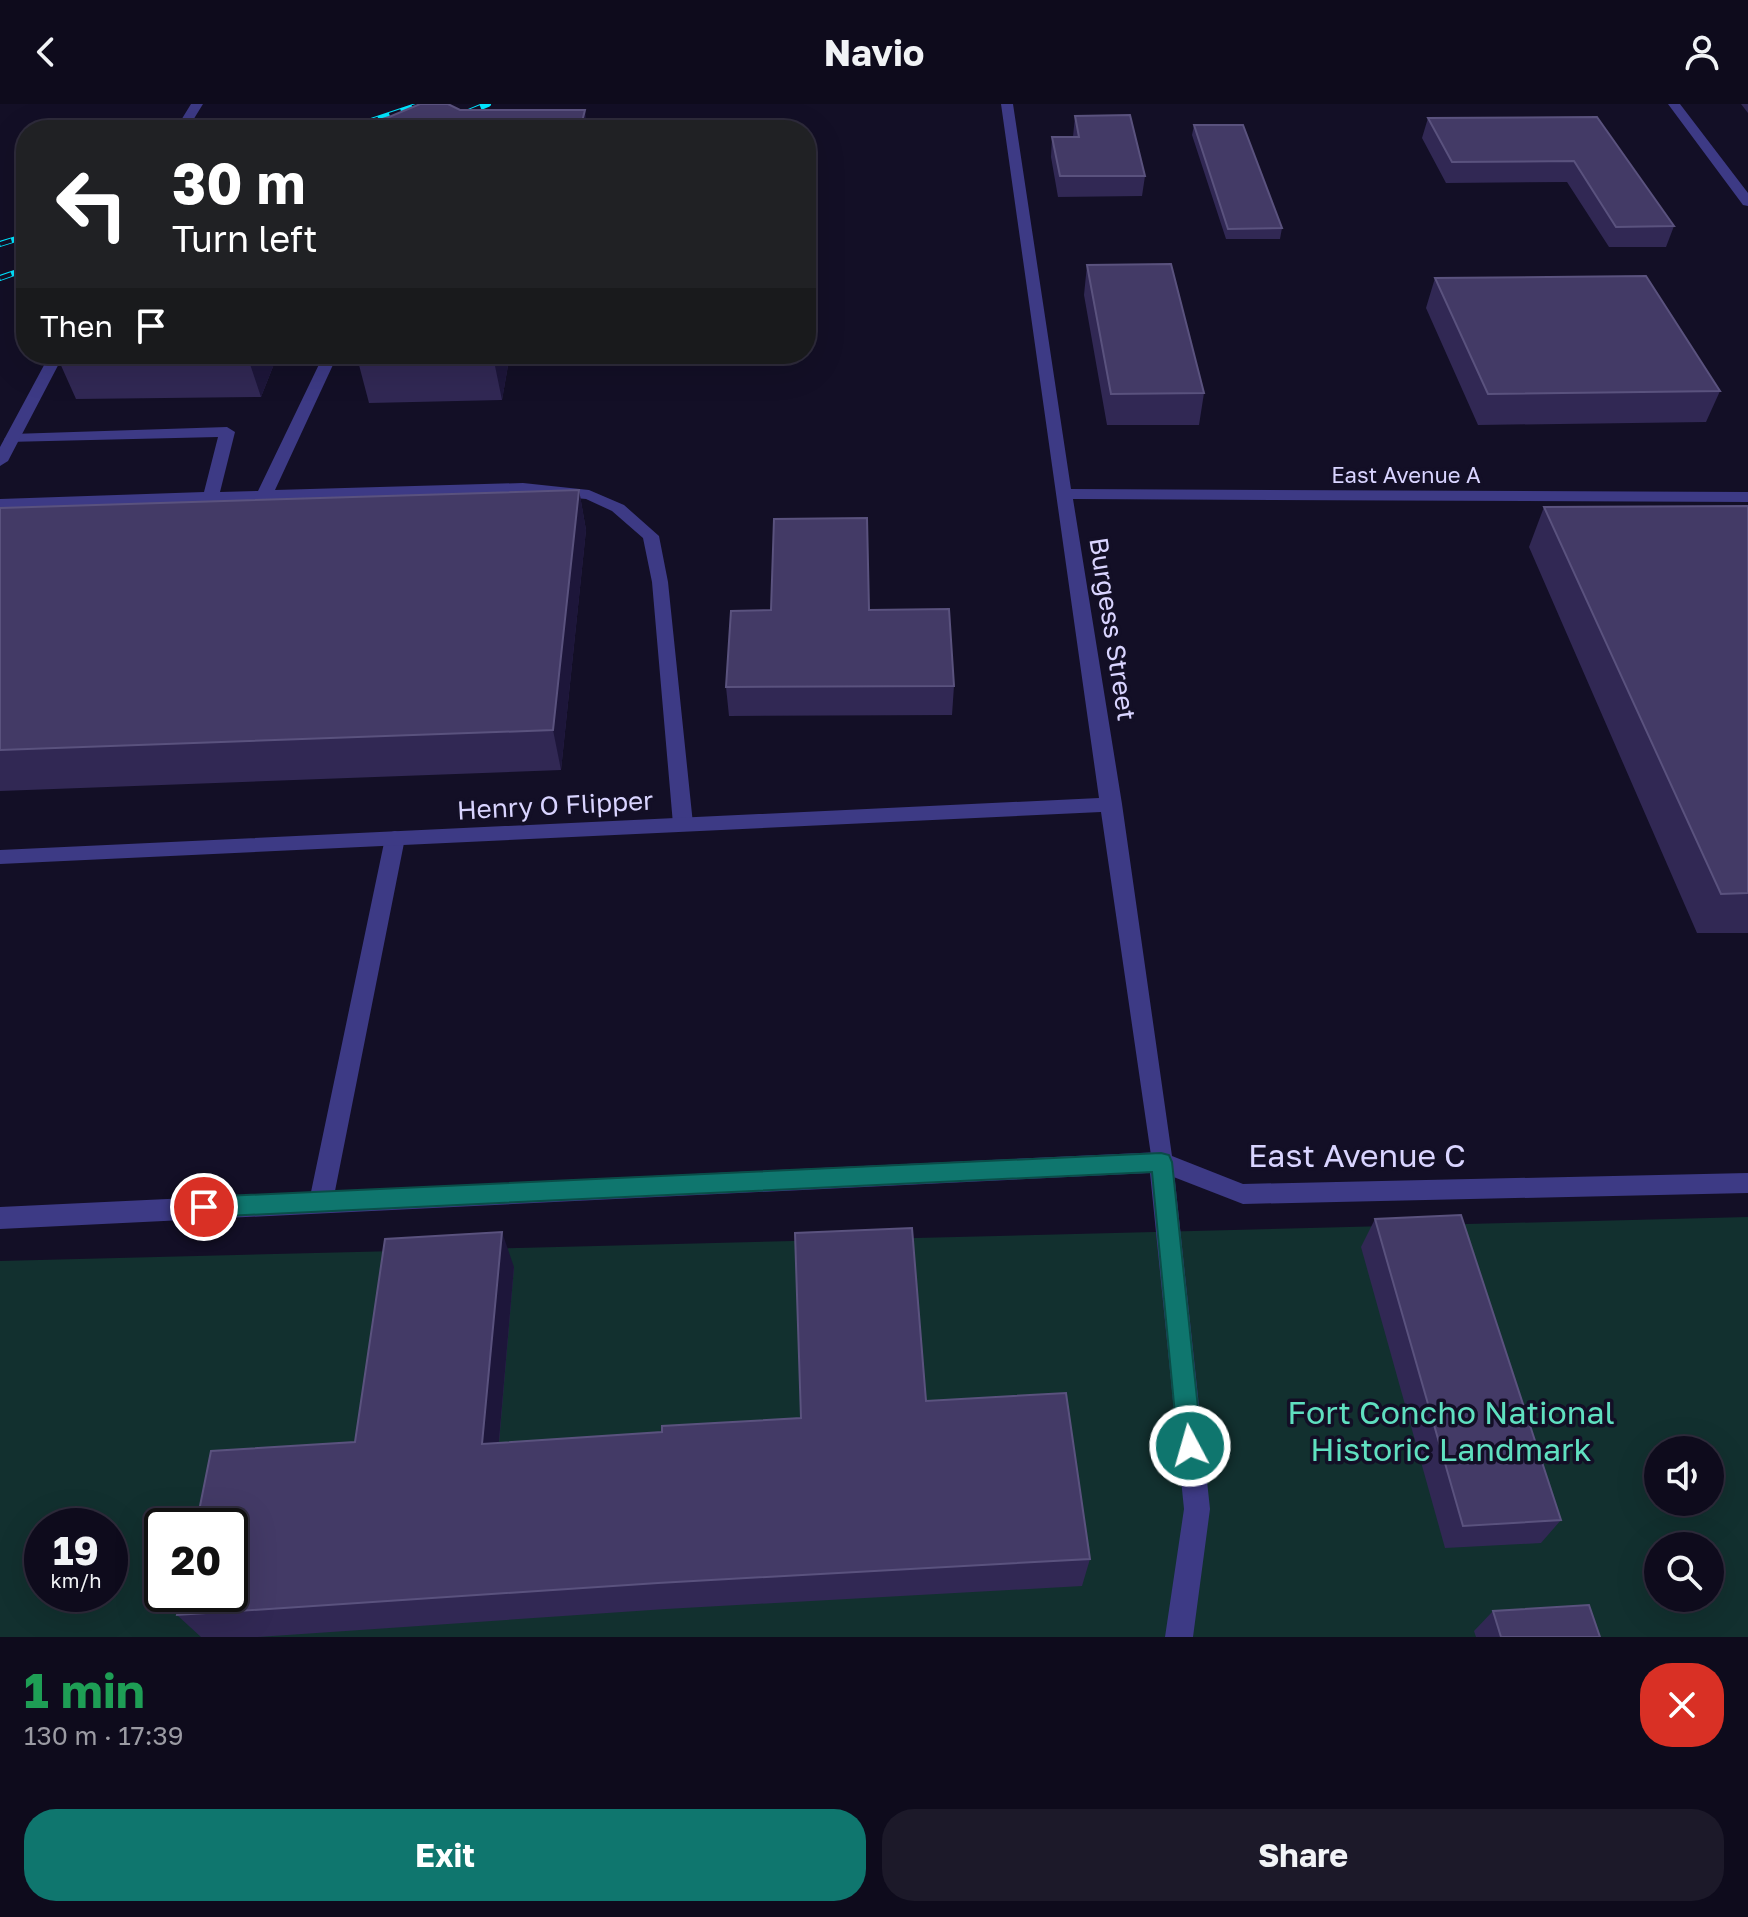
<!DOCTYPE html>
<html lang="en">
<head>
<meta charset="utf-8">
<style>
	body { margin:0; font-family:"Golos Text",sans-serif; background:#1c1929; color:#f1f3f6; height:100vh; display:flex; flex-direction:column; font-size:30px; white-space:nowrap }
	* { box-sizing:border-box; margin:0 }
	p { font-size:26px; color:#9b9ba3 }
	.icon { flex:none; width:44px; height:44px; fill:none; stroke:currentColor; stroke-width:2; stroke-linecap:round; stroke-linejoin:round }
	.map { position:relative; height:1533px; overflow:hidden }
	.details { display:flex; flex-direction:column; background:#0e0b1c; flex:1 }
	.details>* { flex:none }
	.banner { position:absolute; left:16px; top:16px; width:800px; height:244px; border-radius:32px; box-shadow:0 8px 32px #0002,0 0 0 2px #2e2b3b; background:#202124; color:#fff; overflow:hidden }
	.controls { position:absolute; left:1644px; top:1332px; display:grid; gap:16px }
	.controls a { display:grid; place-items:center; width:80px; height:80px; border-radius:50%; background:#0e0b1c; box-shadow:0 8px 32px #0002,0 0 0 2px #2e2b3b; font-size:40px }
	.speed { position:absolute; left:24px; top:1404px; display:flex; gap:16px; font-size:40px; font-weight:700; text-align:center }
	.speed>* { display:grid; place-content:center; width:104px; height:104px; border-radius:50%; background:#0e0b1c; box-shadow:0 8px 32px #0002,0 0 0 2px #2e2b3b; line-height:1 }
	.speed small { font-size:20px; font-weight:400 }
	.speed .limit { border:4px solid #111; border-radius:12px; background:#fff; color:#111 }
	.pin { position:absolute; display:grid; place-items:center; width:68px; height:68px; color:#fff; margin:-34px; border:4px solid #fff; border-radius:50%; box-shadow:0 2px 8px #0007 }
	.me { position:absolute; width:88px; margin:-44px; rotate:354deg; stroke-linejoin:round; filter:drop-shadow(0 0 6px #0008) }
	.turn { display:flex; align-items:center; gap:28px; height:168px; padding:0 24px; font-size:36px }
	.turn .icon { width:104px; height:104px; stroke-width:2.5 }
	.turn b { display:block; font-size:56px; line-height:68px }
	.then { display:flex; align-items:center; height:76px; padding:0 24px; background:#0003; gap:16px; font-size:30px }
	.round { display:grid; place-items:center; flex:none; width:84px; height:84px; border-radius:32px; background:#1c1929 }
	.headline { display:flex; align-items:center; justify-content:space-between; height:136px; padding:0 24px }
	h1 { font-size:48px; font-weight:700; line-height:60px; color:#1e9e55 }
	.primary-button { display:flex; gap:16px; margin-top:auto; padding:16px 24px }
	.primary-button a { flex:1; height:92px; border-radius:32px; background:#0f766e; color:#fff; font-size:32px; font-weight:700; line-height:92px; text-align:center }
	.primary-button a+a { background:#1c1929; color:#f1f3f6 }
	header { display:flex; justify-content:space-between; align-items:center; height:104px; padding:0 24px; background:#0e0b1c; font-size:36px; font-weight:700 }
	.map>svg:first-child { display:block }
	.green { fill:#12302f; fill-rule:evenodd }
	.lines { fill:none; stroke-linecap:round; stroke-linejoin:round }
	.lane { fill:#3d3a85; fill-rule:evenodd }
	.street { fill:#3d3a85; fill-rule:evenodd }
	.rail-casing { stroke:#00e5ff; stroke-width:6 }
	.rail { stroke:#130f26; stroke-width:4; stroke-dasharray:12; stroke-linecap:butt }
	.wall { fill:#312854 }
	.shaded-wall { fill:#1d163a }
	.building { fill:#433a66; stroke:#5a527e; stroke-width:2 }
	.route { fill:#0f766e; stroke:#0a4d48; stroke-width:2 }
	.labels { text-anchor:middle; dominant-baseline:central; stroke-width:7; stroke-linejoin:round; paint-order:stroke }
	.far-street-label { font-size:22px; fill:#d9d4ff; stroke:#130f26 }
	.street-label { font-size:26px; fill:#d9d4ff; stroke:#130f26 }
	.near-street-label { font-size:32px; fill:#d9d4ff; stroke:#130f26 }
	.near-park-label { font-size:32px; fill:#5fe0c0; stroke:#130f26 }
</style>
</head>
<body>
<header><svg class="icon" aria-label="back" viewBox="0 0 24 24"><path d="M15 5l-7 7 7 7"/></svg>Navio<svg class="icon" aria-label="person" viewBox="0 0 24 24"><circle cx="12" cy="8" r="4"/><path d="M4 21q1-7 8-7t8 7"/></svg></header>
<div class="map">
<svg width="1748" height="1533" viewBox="0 0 1748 1533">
	<rect width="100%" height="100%" fill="#130f26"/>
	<path class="green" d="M1748 1113V1533H0V1157ZM1658 1346H1710V1398H1658ZM42 1422H110V1490H42ZM162 1422H230V1490H162ZM1658 1442H1710V1494H1658Z"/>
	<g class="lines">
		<path class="lane" d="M324 250H338L275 386 523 379 589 386 624 401 659 432 668 478 693 720 690 725H676L673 720 652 478 643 434 612 407 586 395 523 389 0 405V395L204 388 218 333 7 338 4 335 12 330 227 323 235 328 220 388 258 387Z
			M395 727 402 729 405 734 335 1087 1161 1048 1169 1051 1173 1058 1210 1405 1193 1533H1165L1184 1405 1150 1069 0 1125V1103L311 1088 385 734 388 729Z"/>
		<path class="street" d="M191 0H203L187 26H175Z
			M1001 0H1013L1071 385 1748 388V398L1073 395 1122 700 1172 1052 1243 1080 1748 1069V1089L1243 1100 1153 1065 1101 708 0 760V746L1099 694Z
			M1668 0H1680L1748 89V102L1743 101Z
			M50 250H64L8 357 0 362V343Z"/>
		<defs>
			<path id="rail" d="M344 26 422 0
				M425 26 488 0
				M0 140 26 132
				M0 174 26 165"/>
		</defs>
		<use href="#rail" class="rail-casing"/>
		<use href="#rail" class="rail"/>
	</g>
	<path class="wall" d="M1741 0H1748V9Z
		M1075 12 1145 72 1142 92 1058 93 1051 53 1052 33H1073Z
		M1597 13 1674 122 1666 143H1609L1567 78 1446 79 1422 34 1428 14Z
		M1194 21 1282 124 1280 135H1226L1192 31Z
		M1087 161 1204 289 1199 321H1107L1084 191Z
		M1435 174 1720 287 1706 318 1478 321 1426 204Z
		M278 250 261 293 76 295 59 257Z
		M362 250H510L502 296 369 299 359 261Z
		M579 386 586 426 561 666 0 687V404Z
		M1748 402V829H1697L1529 443 1544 403Z
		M869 506 954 582 952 611 729 612 726 583Z
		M1375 1115 1561 1416 1541 1439 1445 1444 1361 1143Z
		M514 1163 499 1339 662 1328 801 1314 926 1297 1090 1455 1082 1482 666 1505 258 1533H201L177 1511 355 1338Z
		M1493 1507 1600 1533H1476L1474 1527Z"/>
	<path class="shaded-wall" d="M585 6 588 26 582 18Z
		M250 250H278L261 293 248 254Z
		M496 250H510L502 296 494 257Z
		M579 386 586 426 561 666 553 626Z
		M502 1128 514 1163 496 1371 482 1340Z"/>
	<path class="building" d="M420 0H448L460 6H585L582 18H646L644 26H346L389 13Z
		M1130 11 1145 72H1060L1052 33H1079L1075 12Z
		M1597 13 1674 122 1616 123 1574 57 1452 58 1428 14Z
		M1194 21H1243L1282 124 1228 125Z
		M1171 160 1204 289 1111 290 1087 161Z
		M1646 172 1720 287 1488 290 1435 174Z
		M63 250H250L248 254 59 257Z
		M362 250H496L494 257 359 261Z
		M579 386 553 626 0 646V404Z
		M1748 402V789L1721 790 1544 403Z
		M867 414 869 506 949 505 954 582 726 583 731 507 771 506 774 415Z
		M1461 1111 1561 1416 1463 1422 1375 1115Z
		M912 1124 926 1297 1066 1289 1090 1455 658 1479 177 1511 182 1490H230V1422H196L211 1347 355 1338 385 1135 502 1128 482 1340 662 1328V1322L801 1314 795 1129Z
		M1589 1501 1600 1533H1501L1493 1507Z"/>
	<path class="route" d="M1161 1049 1169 1051 1172 1058 1202 1342 1198 1350 1190 1354 1182 1350 1178 1342 1152 1068 204 1113 197 1110 193 1103 197 1096 204 1093Z"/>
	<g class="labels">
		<g class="far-street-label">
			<text x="1406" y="370">East Avenue A</text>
		</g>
		<g class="street-label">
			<text transform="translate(1113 525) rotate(81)">Burgess Street</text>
			<text transform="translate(555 701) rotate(-3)">Henry O Flipper</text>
		</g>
		<g class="near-street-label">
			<text x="1357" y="1051">East Avenue C</text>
		</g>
		<g class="near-park-label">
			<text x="1451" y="1308">Fort Concho National<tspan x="1451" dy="37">Historic Landmark</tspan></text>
		</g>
	</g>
</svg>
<div class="controls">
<a><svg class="icon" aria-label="sound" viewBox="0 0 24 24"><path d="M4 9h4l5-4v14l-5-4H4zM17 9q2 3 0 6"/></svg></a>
<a><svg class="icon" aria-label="search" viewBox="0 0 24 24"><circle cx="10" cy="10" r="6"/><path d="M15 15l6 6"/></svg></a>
</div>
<div class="speed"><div>19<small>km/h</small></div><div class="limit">20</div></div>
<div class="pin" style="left:204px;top:1103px;background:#d93025"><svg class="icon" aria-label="arrive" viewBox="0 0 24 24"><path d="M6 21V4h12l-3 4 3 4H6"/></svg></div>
<svg class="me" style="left:1190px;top:1342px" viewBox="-20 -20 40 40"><circle r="17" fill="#0f766e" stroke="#fff" stroke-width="3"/><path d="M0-11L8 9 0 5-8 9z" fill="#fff"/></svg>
<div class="banner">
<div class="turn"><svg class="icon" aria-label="left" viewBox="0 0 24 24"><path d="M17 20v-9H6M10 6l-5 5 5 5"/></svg><div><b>30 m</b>Turn left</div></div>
<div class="then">Then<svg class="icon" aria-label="arrive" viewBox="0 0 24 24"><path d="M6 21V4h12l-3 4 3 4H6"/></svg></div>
</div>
</div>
<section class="details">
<div class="headline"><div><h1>1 min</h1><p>130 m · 17:39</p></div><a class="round" style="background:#d93025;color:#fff"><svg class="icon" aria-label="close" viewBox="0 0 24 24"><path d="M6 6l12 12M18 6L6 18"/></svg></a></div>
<div class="primary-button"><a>Exit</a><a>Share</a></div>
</section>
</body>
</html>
